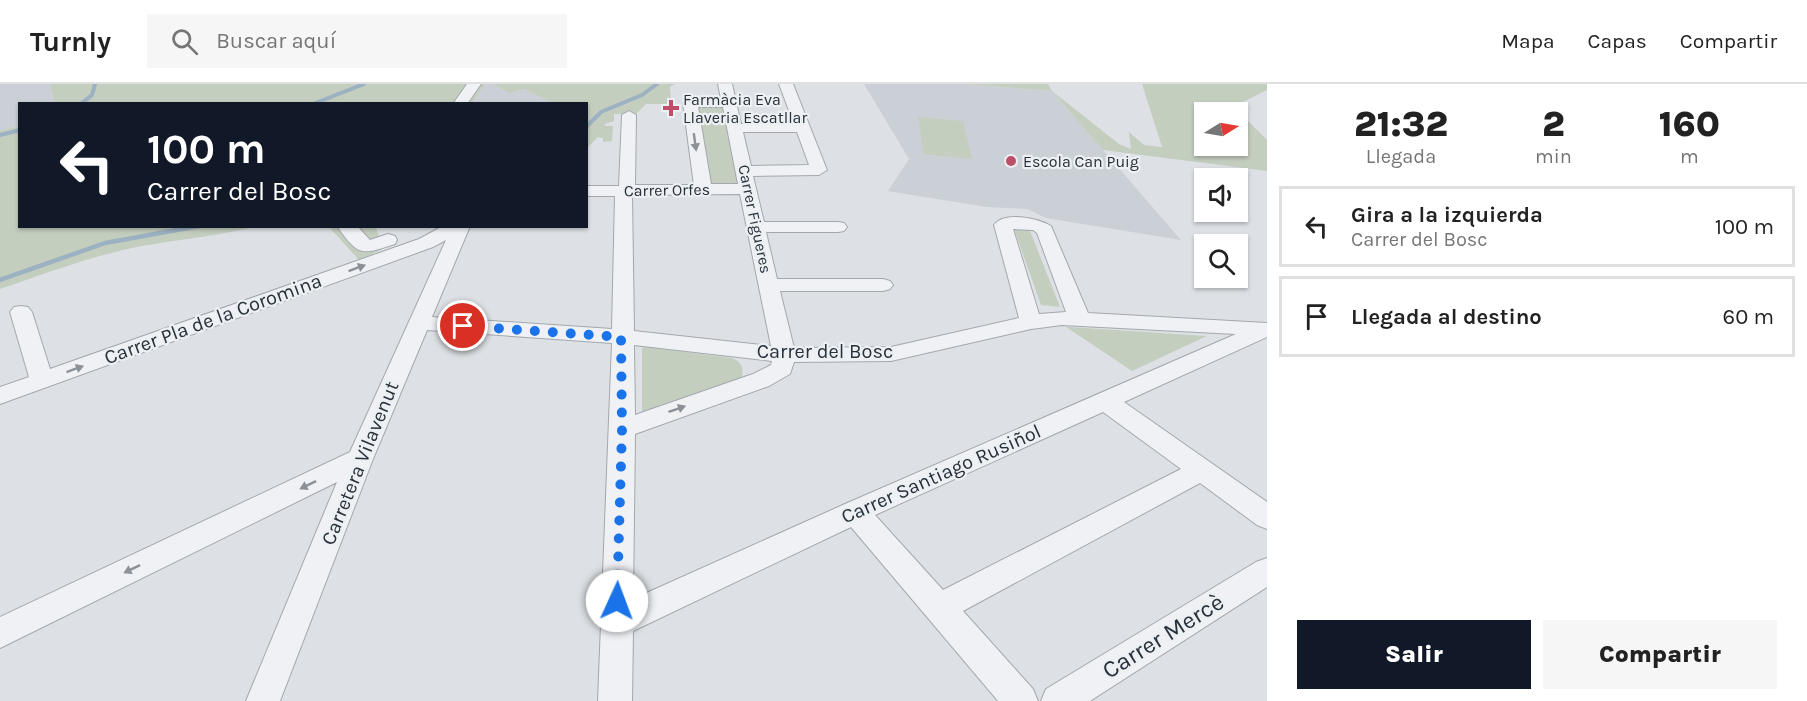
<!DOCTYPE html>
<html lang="es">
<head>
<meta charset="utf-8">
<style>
	body { margin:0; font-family:Karla,sans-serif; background:#f6f6f6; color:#222; height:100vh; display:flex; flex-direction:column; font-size:22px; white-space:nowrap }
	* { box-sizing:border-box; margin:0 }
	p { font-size:20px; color:#767676 }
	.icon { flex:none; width:33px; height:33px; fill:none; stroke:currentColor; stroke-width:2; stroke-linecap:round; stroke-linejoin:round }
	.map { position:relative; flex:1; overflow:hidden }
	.panel { display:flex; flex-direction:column; background:#fff; width:540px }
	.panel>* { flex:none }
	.banner { position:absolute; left:18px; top:18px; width:570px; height:126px; border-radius:0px; box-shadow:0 2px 4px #0004; background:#111827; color:#fff; overflow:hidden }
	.needle { width:39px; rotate:79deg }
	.fabs { position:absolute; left:1194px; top:18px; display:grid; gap:12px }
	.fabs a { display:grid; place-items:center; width:54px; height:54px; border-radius:0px; background:#fff; box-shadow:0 2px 4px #0004; font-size:30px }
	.pin { position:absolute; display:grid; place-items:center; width:51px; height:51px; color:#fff; margin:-26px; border:3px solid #fff; border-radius:50%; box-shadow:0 2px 6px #0007 }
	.me { position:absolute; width:66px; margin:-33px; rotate:2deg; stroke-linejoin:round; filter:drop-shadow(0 0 4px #0008) }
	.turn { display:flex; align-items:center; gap:21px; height:126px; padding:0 30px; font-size:27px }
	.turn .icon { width:78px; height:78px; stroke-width:2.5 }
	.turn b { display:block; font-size:42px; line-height:51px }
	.eta { display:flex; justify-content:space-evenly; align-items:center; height:102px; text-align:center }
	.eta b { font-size:36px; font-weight:800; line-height:42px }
	.action { display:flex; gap:12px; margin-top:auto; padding:12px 30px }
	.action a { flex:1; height:69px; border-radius:0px; background:#111827; color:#fff; font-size:24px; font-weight:800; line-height:69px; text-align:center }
	.action a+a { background:#f6f6f6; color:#222 }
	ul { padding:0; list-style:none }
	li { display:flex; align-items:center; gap:18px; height:81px; margin:0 12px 9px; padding:0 18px; border:3px solid #e0e0e0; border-radius:0px }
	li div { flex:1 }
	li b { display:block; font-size:22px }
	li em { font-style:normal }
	header { display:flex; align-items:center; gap:36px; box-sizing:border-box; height:84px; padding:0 30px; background:#fff; border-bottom:2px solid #e0e0e0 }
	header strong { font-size:28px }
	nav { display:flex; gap:33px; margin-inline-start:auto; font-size:21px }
	.search { width:420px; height:54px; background:#f6f6f6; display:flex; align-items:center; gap:15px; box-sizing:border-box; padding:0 21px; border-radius:0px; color:#767676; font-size:22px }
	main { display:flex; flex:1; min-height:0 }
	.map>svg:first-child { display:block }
	.built { fill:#cbd0d6 }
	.green { fill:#c4cebf; fill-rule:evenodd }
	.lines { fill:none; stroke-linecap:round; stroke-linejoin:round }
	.stream-far1 { stroke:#9cb1c1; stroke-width:4 }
	.stream { stroke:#9cb1c1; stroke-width:4.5 }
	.street-casing { stroke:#a3a8ae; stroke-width:2 }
	.street { fill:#eff1f4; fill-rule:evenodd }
	.oneway { fill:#8c9097 }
	.route { stroke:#1a73e8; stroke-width:10; stroke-dasharray:0 18 }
	.poi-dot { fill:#bd4f69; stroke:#ecf0f3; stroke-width:2 }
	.labels { text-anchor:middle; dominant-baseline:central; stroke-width:4.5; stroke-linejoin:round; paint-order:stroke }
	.far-poi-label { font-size:16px; fill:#28303a; stroke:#ecf0f3; text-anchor:start }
	.far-street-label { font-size:16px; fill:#28303a; stroke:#ecf0f3 }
	.street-label { font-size:20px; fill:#28303a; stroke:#ecf0f3 }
	.near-street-label { font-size:24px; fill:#28303a; stroke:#ecf0f3 }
</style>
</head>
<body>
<header>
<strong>Turnly</strong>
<div class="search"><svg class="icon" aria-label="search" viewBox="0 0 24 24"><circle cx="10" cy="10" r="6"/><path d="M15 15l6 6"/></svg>Buscar aquí</div>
<nav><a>Mapa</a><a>Capas</a><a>Compartir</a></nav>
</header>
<main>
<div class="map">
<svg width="1267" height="617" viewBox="0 0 1267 617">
	<rect width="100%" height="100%" fill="#dde1e5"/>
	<path class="built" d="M0 0H50L55 19 20 20 19 42 0 47Z
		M485 0H492L509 9 524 5 553 19 472 20Z
		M864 0H966L1052 7 1181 156 1046 134 1027 125 986 123 888 107 909 75Z"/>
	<path class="green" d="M50 0H485L472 20H55Z
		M492 0H675L670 3 671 20H646L636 30H614V37L605 40V42H613L612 57 603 58V54L598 53 587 64 586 20 553 19 524 5 509 9Z
		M966 0H1048L1052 7 1119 60 1131 65 1129 48 1144 61 1162 63 1142 0H1267V6L1237 21V26L1267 56V87L1103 66 1052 7ZM1204 28H1238V62H1204Z
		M696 22 722 23 739 101 707 100Z
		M918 33 963 37 972 75 924 70Z
		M19 42 20 142 254 143C210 154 166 156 123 166 81 176 41 191 0 205V47Z
		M1013 142 1029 144 1060 223 1041 221Z
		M329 143H376L383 165 359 176Z
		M1066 243H1069L1207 252 1132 287Z
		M646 263 732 274C741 278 744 283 742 293L737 297 642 330V264Z"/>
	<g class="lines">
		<path class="stream-far1" d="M81 20 92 11 95 0
			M313 20 364 0
			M586 43 601 28 642 11 657 0
			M0 51 20 46"/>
		<path class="stream" d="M0 196 105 159 199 142"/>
		<defs>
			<path id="street" d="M467 0H481L467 20H453Z
				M718 0H732L741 40H794L779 0H793L827 86 819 91 753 92 764 138H838L844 139 847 143 844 147 838 148H766L777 195H883L890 197 893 201 890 205 883 207H780L794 264 891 263 1019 234 994 141C1004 127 1038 134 1051 142L1088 229 1267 239V253L1124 318 1267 418V445L1257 441 1200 399 963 527 1033 605 1038 617H998L851 443 633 547 632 617H598L612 259 427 246 373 375 280 617H246L337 398 0 564V533L350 368 446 156 433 163 0 320V303L29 293 10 228 14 223 21 222 28 223 32 228 50 285 419 155 443 142H470L432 233 612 245 615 112H586V102H619L622 31 629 27 636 31 635 101H694L683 19 690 15H721ZM698 23H723L738 100H711ZM743 48H797L809 81 751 82ZM740 110 771 262 634 247 632 111ZM1013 145 1033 146 1037 149 1066 228 1039 230ZM1062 241 1236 250 845 420 633 515 635 350 769 302 790 290 794 278 891 277 1031 245ZM634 261 772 277 771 281 753 290 635 331ZM1103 328 1181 385 943 506 875 431Z
				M337 142H357L370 156 388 150 395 152 397 156 395 160C361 171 359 173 337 142Z
				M1267 474V503L1090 617H1041L1046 605 1256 478Z"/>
		</defs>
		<use href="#street" class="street-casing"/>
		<use href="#street" class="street"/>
	</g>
	<defs><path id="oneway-solid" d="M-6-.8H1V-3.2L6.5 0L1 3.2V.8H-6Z" transform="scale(1.5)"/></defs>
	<g class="oneway">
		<use href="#oneway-solid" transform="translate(695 58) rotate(82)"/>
		<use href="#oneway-solid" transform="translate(357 184) rotate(-20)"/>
		<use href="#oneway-solid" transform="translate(75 285) rotate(-20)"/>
		<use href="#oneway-solid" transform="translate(677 325) rotate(-19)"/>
		<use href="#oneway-solid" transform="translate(308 401) rotate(154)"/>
		<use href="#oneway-solid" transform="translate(132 485) rotate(154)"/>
	</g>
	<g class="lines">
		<path class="route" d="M463 242 621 253 622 345 617 517"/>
	</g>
	<g class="poi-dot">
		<path d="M668 15h6v6h6v6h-6v6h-6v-6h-6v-6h6z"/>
		<circle cx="1011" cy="77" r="6"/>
	</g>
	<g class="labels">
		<g class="far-poi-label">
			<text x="683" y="15">Farmàcia Eva<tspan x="683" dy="18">Llaveria Escatllar</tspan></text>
			<text x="1023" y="77">Escola Can Puig</text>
		</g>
		<g class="far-street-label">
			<text transform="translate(667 106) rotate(-1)">Carrer Orfes</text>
			<text transform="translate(755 135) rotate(78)">Carrer Figueres</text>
		</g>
		<g class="street-label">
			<text transform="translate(213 235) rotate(-20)">Carrer Pla de la Coromina</text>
			<text x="825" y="267">Carrer del Bosc</text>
			<text transform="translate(360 379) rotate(-68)">Carretera Vilavenut</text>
			<text transform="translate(941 390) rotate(-24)">Carrer Santiago Rusiñol</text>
		</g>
		<g class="near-street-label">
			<text transform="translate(1163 552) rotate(-32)">Carrer Mercè</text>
		</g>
	</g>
</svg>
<div class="fabs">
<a><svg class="needle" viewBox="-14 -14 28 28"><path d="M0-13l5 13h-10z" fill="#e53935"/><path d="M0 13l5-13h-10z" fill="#767676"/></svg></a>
<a><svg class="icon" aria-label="sound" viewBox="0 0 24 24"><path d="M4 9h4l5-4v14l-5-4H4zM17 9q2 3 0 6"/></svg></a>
<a><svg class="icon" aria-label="search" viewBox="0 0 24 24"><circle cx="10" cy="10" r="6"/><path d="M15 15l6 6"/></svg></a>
</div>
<div class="pin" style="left:463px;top:242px;background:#d93025"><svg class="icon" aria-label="arrive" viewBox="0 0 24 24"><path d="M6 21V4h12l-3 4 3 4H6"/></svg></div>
<svg class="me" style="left:617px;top:517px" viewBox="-20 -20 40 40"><circle r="19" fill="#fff"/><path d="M0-13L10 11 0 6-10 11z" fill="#1a73e8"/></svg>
<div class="banner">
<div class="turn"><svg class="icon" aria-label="left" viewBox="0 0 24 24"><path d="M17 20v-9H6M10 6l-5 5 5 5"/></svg><div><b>100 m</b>Carrer del Bosc</div></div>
</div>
</div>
<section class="panel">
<div class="eta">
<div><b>21:32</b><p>Llegada</p></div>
<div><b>2</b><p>min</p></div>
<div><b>160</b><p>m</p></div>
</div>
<ul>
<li><svg class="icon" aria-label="left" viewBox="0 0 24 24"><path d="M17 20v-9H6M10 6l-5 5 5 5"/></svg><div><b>Gira a la izquierda</b><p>Carrer del Bosc</p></div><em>100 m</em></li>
<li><svg class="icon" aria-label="arrive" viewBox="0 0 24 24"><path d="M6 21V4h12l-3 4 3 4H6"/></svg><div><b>Llegada al destino</b></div><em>60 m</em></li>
</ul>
<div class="action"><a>Salir</a><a>Compartir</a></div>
</section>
</main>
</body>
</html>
